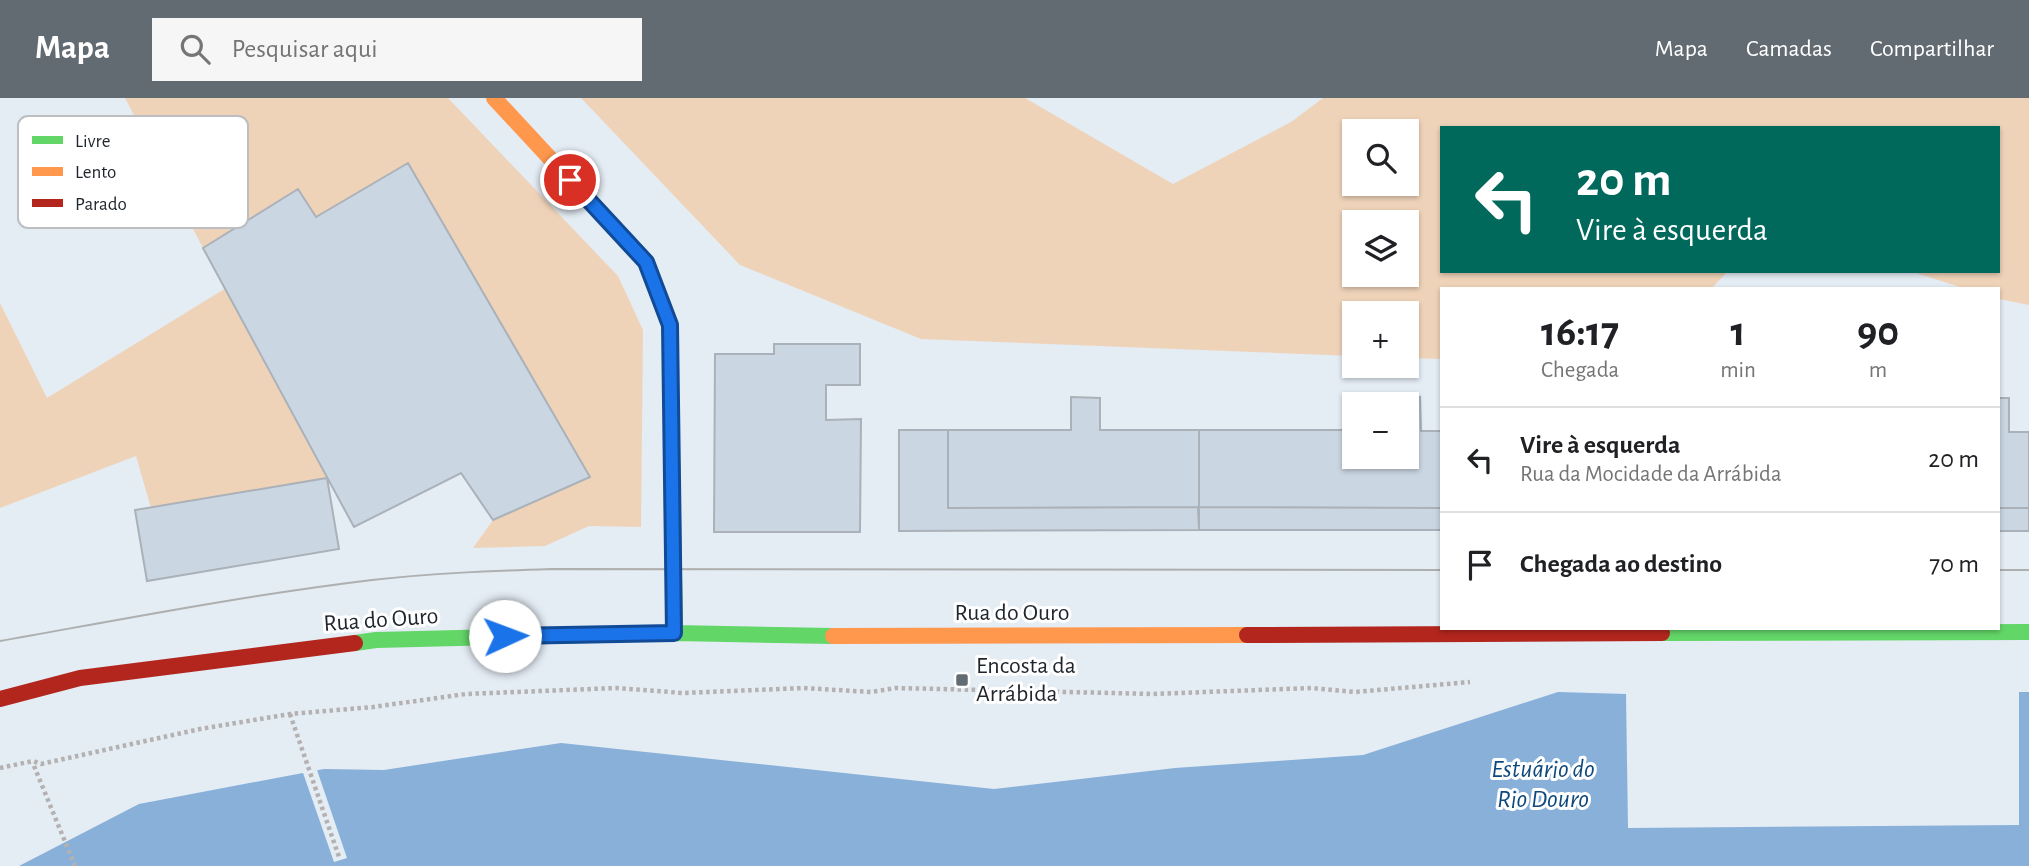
<!DOCTYPE html>
<html lang="pt">
<head>
<meta charset="utf-8">
<style>
	body { margin:0; font-family:"Alegreya Sans",sans-serif; background:#f6f6f6; color:#202124; height:100vh; display:flex; flex-direction:column; font-size:26px; white-space:nowrap }
	* { box-sizing:border-box; margin:0 }
	p { font-size:23px; color:#757577 }
	.icon { flex:none; width:38px; height:38px; fill:none; stroke:currentColor; stroke-width:2; stroke-linecap:round; stroke-linejoin:round }
	.map { position:relative; flex:1; overflow:hidden }
	.panel { position:absolute; left:1440px; top:189px; width:560px; height:343px; display:flex; flex-direction:column; background:#fff; border-radius:0px; box-shadow:0 2px 5px #0004 }
	.panel>* { flex:none }
	.hud { position:absolute; left:1440px; top:28px; width:560px; height:147px; border-radius:0px; box-shadow:0 2px 5px #0004; background:#00695c; color:#fff; overflow:hidden }
	.controls { position:absolute; left:1342px; top:21px; display:grid; gap:14px }
	.controls a { display:grid; place-items:center; width:77px; height:77px; border-radius:0px; background:#fff; box-shadow:0 2px 5px #0004; font-size:35px }
	.pin { position:absolute; display:grid; place-items:center; width:60px; height:60px; color:#fff; margin:-30px; border:4px solid #fff; border-radius:50%; box-shadow:0 2px 7px #0007 }
	.me { position:absolute; width:77px; margin:-38px; rotate:88deg; stroke-linejoin:round; filter:drop-shadow(0 0 5px #0008) }
	.turn { display:flex; align-items:center; gap:24px; height:147px; padding:0 21px; font-size:32px }
	.turn .icon { width:91px; height:91px; stroke-width:2.5 }
	.turn b { display:block; font-size:49px; line-height:60px }
	.eta { display:flex; justify-content:space-evenly; align-items:center; height:119px; text-align:center }
	.eta b { font-size:42px; font-weight:600; line-height:49px }
	ul { padding:0; list-style:none }
	li { display:flex; align-items:center; gap:21px; height:105px; padding:0 21px; border-top:2px solid #e0e0e0 }
	li div { flex:1 }
	li b { display:block; font-size:26px }
	li em { font-style:normal }
	header { display:flex; align-items:center; gap:42px; box-sizing:border-box; height:98px; padding:0 35px; background:#636b72; color:#fff }
	header strong { font-size:33px }
	nav { display:flex; gap:38px; margin-inline-start:auto; font-size:24px }
	.search { width:490px; height:63px; background:#f6f6f6; display:flex; align-items:center; gap:18px; box-sizing:border-box; padding:0 24px; border-radius:0px; color:#757577; font-size:26px }
	.map>svg:first-child { display:block }
	.green { fill:#efd3b9; fill-rule:evenodd }
	.water { fill:#88b0d9 }
	.pier { fill:#e4ecf4 }
	.building { fill:#cad6e2; stroke:#aab1b8; stroke-width:2 }
	.lines { fill:none; stroke-linecap:round; stroke-linejoin:round }
	.path { stroke:#b4b1b0; stroke-width:4.5; stroke-dasharray:3.5 3.5; stroke-linecap:butt }
	.fast { stroke:#63d668; stroke-width:16 }
	.slow { stroke:#ff974d; stroke-width:16 }
	.jam { stroke:#b3261e; stroke-width:16 }
	.tram { stroke:#aeafaf; stroke-width:2 }
	.route-casing { stroke:#114b97; stroke-width:18 }
	.route { stroke:#1a73e8; stroke-width:12 }
	.poi-dot { fill:#636b72; stroke:#fff; stroke-width:2.5 }
	.labels { text-anchor:middle; dominant-baseline:central; stroke-width:6; stroke-linejoin:round; paint-order:stroke }
	.street-label { font-size:24px; fill:#1e252c; stroke:#fff }
	.poi-label { font-size:24px; fill:#1e252c; stroke:#fff; text-anchor:start }
	.water-label { font-size:26px; font-style:italic; fill:#0e497d; stroke:#fff }
	.key { fill:#fff; stroke:#bcbec0; stroke-width:2 }
	.key-label { font-size:19px; fill:#1e252c }
</style>
</head>
<body>
<header>
<strong>Mapa</strong>
<div class="search"><svg class="icon" aria-label="search" viewBox="0 0 24 24"><circle cx="10" cy="10" r="6"/><path d="M15 15l6 6"/></svg>Pesquisar aqui</div>
<nav><a>Mapa</a><a>Camadas</a><a>Compartilhar</a></nav>
</header>
<div class="map">
<svg width="2029" height="768" viewBox="0 0 2029 768">
	<rect width="100%" height="100%" fill="#e4ecf4"/>
	<path class="green" d="M125 0H448L618 178 643 232 641 429 589 428 545 448 473 450 493 422 408 65 316 119 298 91 203 150Z
		M581 0H1025L1173 86 1291 24 1323 0H2029V207L1999 201 1998 191H1966L1910 173H1998V30H1442V173H1728L1711 191H1442V261L1407 260V215H1354V258L921 241 740 167ZM1354 33H1407V86H1354ZM1354 124H1407V177H1354Z
		M226 190 327 380 151 410 136 358 0 410V205L47 300Z"/>
	<path class="water" d="M1558 594 1626 596 1628 730 2019 727V594H2029V768H19L139 706 324 671 384 672 561 645 994 691 1175 670 1363 657Z"/>
	<path class="pier" d="M316 669 347 760 334 764 302 672Z"/>
	<path class="building" d="M408 65 590 379 493 422 461 375 354 429 203 150 298 91 316 119Z
		M774 246H860V287H826V322L861 321 860 434H714L715 256H774Z
		M1071 299 1100 300V332H1199V432L899 433V332H1071Z
		M1389 299H1420L1421 333H1442V432H1199V332H1354V359H1407V306H1389Z
		M1998 300H2009V334H2029V433H1998Z
		M899 332H948V410L1198 409 1199 432 899 433Z
		M327 380 339 451 147 483 135 412Z
		M1198 409 1442 410V432H1199Z
		M1998 410H2029V433H1998Z"/>
	<g class="lines">
		<path class="path" d="M290 616 339 759
			M34 668 75 768
			M0 670 33 663 41 666 200 631 290 616 373 609 466 596 616 590 683 595 804 590 871 594 896 590 1153 596 1311 590 1355 594 1470 584"/>
		<path class="fast" d="M672 359 675 535
			M1662 535 2029 534
			M355 545 376 542 675 535 833 538"/>
		<path class="slow" d="M494 0 646 164 670 227 672 359
			M833 538 1247 537"/>
		<path class="jam" d="M1247 537 1662 535
			M0 601 80 580 355 545"/>
		<path class="tram" d="M1998 472H2029
			M0 543C124 521 247 497 372 482 432 475 492 473 552 471L1442 472"/>
	</g>
	<g class="lines">
		<defs>
			<path id="route" d="M505 538 674 535 670 227 646 164 570 82"/>
		</defs>
		<use href="#route" class="route-casing"/>
		<use href="#route" class="route"/>
	</g>
	<rect class="poi-dot" x="955" y="575" width="14" height="14" rx="3.5"/>
	<g class="labels">
		<g class="street-label">
			<text x="1012" y="515">Rua do Ouro</text>
			<text transform="translate(381 522) rotate(-4)">Rua do Ouro</text>
		</g>
		<g class="poi-label">
			<text x="976" y="568">Encosta da<tspan x="976" dy="28">Arrábida</tspan></text>
		</g>
		<g class="water-label">
			<text x="1543" y="671">Estuário do<tspan x="1543" dy="30">Rio Douro</tspan></text>
		</g>
	</g>
	<rect x="18" y="18" width="230" height="112" rx="10" class="key"/>
	<rect x="32" y="38" width="31" height="8" fill="#63d668"/>
	<rect x="32" y="69" width="31" height="9" fill="#ff974d"/>
	<rect x="32" y="101" width="31" height="8" fill="#b3261e"/>
	<g class="key-label">
		<text x="75" y="49">Livre</text>
		<text x="75" y="80">Lento</text>
		<text x="75" y="112">Parado</text>
	</g>
</svg>
<div class="controls">
<a><svg class="icon" aria-label="search" viewBox="0 0 24 24"><circle cx="10" cy="10" r="6"/><path d="M15 15l6 6"/></svg></a>
<a><svg class="icon" aria-label="layers" viewBox="0 0 24 24"><path d="M12 4l9 5-9 5-9-5zM3 14l9 5 9-5"/></svg></a>
<a>+</a>
<a>−</a>
</div>
<div class="pin" style="left:570px;top:82px;background:#d93025"><svg class="icon" aria-label="arrive" viewBox="0 0 24 24"><path d="M6 21V4h12l-3 4 3 4H6"/></svg></div>
<svg class="me" style="left:505px;top:538px" viewBox="-20 -20 40 40"><circle r="19" fill="#fff"/><path d="M0-13L10 11 0 6-10 11z" fill="#1a73e8"/></svg>
<div class="hud">
<div class="turn"><svg class="icon" aria-label="left" viewBox="0 0 24 24"><path d="M17 20v-9H6M10 6l-5 5 5 5"/></svg><div><b>20 m</b>Vire à esquerda</div></div>
</div>
<section class="panel">
<div class="eta">
<div><b>16:17</b><p>Chegada</p></div>
<div><b>1</b><p>min</p></div>
<div><b>90</b><p>m</p></div>
</div>
<ul>
<li><svg class="icon" aria-label="left" viewBox="0 0 24 24"><path d="M17 20v-9H6M10 6l-5 5 5 5"/></svg><div><b>Vire à esquerda</b><p>Rua da Mocidade da Arrábida</p></div><em>20 m</em></li>
<li><svg class="icon" aria-label="arrive" viewBox="0 0 24 24"><path d="M6 21V4h12l-3 4 3 4H6"/></svg><div><b>Chegada ao destino</b></div><em>70 m</em></li>
</ul>
</section>
</div>
</body>
</html>
